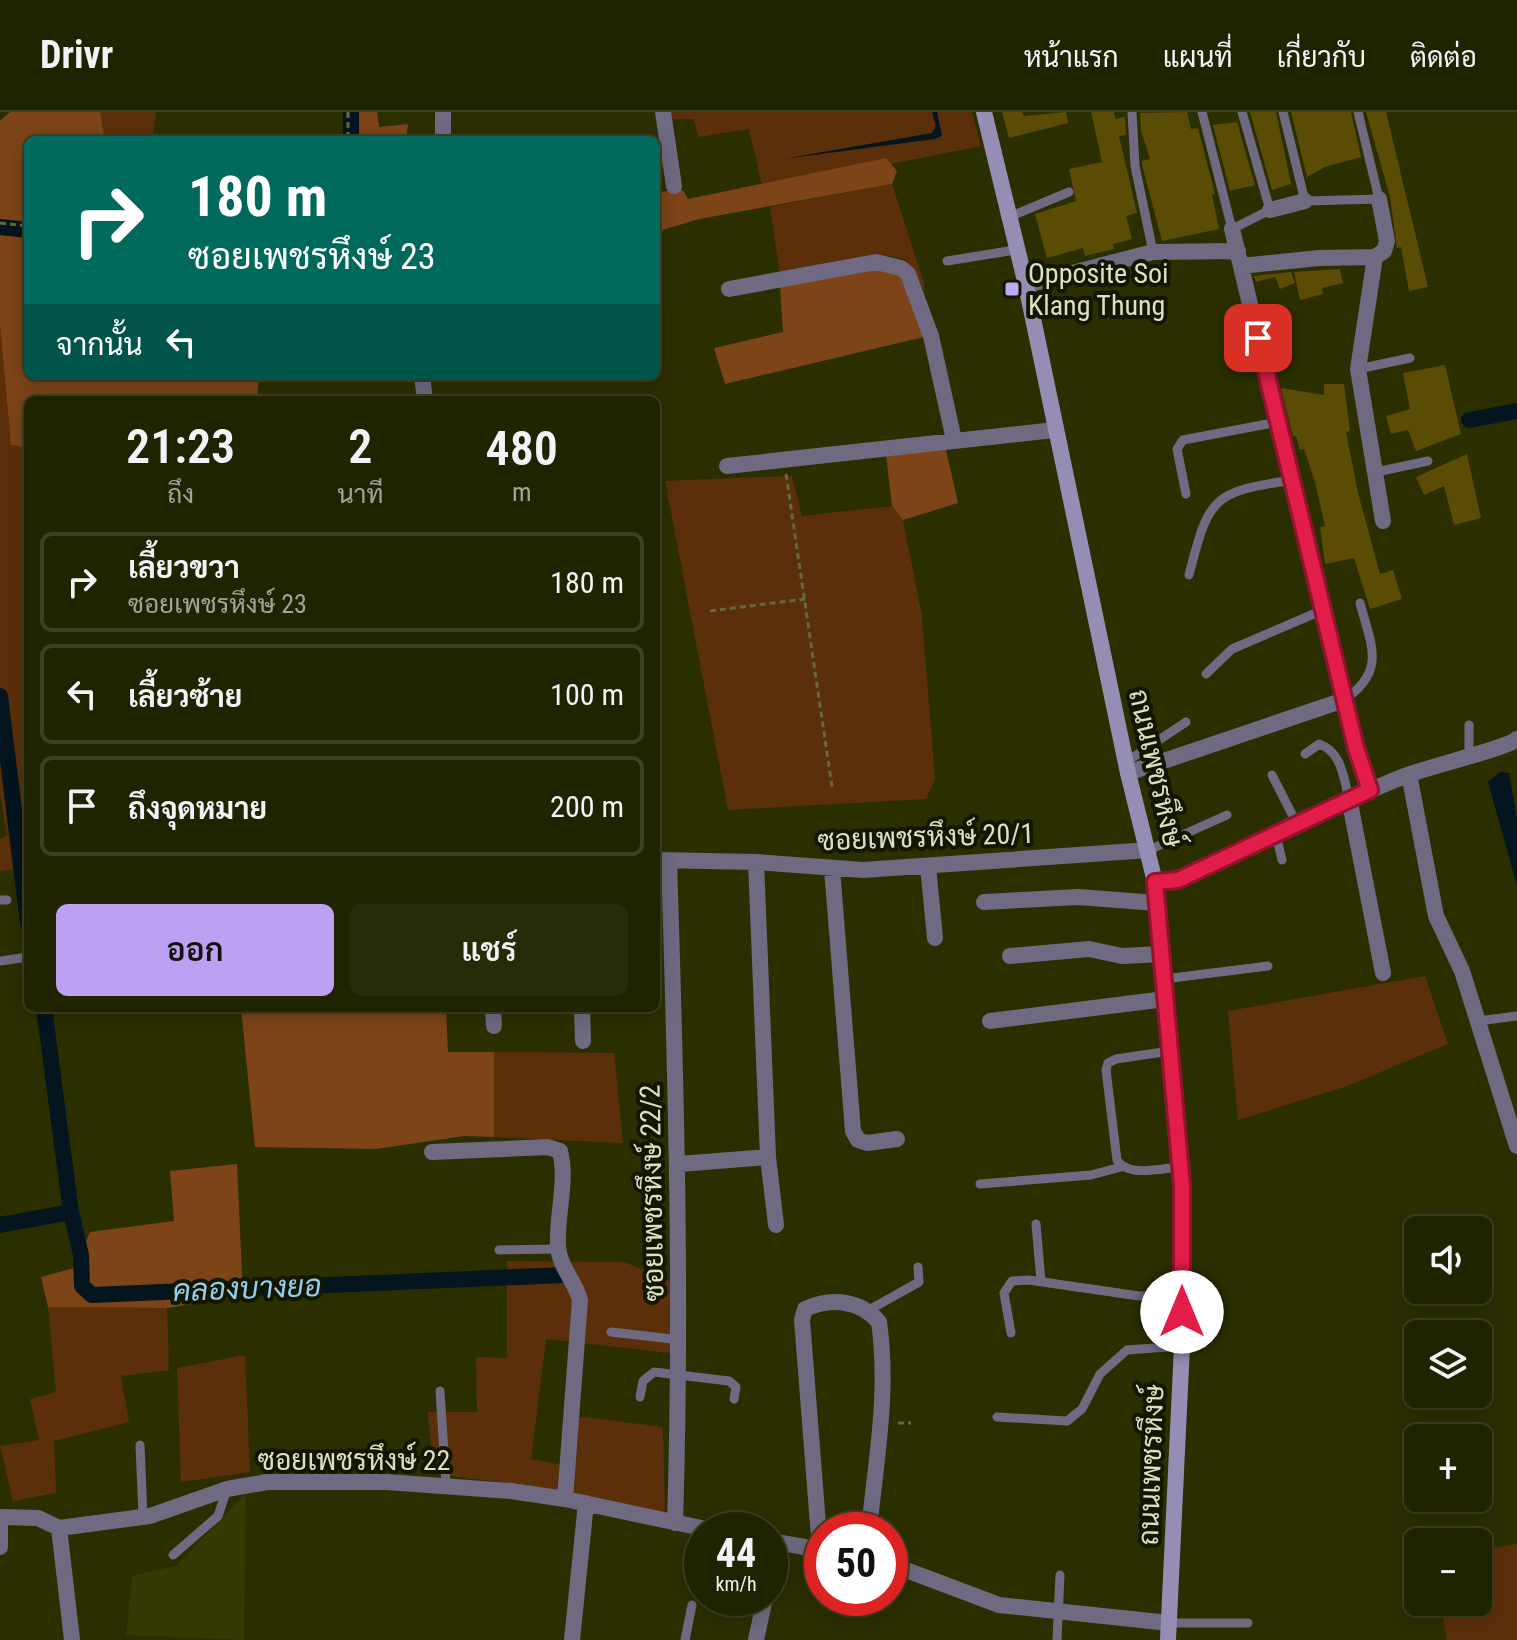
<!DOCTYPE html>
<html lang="th">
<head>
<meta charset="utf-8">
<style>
	body { margin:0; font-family:"Roboto Condensed",Sarabun,sans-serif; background:#282b0a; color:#f1f3f6; height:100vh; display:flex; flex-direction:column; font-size:30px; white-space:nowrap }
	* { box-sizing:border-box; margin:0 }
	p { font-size:26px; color:#a2a499 }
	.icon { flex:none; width:44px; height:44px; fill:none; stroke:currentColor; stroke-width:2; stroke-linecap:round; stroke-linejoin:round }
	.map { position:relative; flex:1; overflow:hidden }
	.side { position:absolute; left:24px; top:284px; width:636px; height:616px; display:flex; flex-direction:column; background:#202300; border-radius:12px; box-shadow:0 4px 20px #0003,0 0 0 2px #3d4022 }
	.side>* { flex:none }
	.hud { position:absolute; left:24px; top:24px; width:636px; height:244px; border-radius:12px; box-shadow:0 4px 20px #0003,0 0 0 2px #3d4022; background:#00695c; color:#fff; overflow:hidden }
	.tools { position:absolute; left:1404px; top:1104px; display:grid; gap:16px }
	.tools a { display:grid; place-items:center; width:88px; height:88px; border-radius:12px; background:#202300; box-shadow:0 4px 20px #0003,0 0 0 2px #3d4022; font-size:40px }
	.speed { position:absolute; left:684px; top:1400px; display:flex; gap:16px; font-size:40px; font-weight:700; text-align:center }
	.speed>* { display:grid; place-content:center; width:104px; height:104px; border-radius:50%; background:#202300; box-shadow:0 4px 20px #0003,0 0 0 2px #3d4022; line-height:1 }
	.speed small { font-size:20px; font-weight:400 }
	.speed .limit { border:12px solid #d22; background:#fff; color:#111 }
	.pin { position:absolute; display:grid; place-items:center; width:68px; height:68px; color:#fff; margin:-34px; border-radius:16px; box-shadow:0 4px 12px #0006 }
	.me { position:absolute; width:88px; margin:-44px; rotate:0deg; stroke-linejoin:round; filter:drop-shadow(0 0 6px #0008) }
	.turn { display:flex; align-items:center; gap:28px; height:168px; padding:0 32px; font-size:36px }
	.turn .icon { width:104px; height:104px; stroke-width:2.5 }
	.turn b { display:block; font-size:56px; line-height:68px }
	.then { display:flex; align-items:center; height:76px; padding:0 32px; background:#0003; gap:16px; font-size:30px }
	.eta { display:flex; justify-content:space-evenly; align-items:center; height:136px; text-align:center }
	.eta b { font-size:48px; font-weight:600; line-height:56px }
	.primary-button { display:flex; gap:16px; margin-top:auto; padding:16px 32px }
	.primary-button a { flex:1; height:92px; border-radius:12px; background:#bca0f2; color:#111; font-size:32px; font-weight:600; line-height:92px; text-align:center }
	.primary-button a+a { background:#282b0a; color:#f1f3f6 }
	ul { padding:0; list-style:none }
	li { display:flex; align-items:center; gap:24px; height:100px; margin:0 16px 12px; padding:0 16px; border:4px solid #3d4022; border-radius:12px }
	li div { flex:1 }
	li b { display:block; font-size:30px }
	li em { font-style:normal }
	header { display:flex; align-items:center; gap:48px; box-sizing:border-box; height:112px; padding:0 40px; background:#202300; border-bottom:2px solid #3d4022 }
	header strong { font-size:38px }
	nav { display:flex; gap:44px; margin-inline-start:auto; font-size:28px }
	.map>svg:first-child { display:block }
	.built { fill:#353904 }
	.green { fill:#5c2f0b }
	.forest { fill:#7c4417 }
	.water { fill:#04151f }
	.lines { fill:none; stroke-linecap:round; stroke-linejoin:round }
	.canal { stroke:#04151f; stroke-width:16 }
	.building { fill:#5a4b05 }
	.path { stroke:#65693f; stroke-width:3; stroke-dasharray:6 4; stroke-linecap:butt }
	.lane { stroke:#6f6a82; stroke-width:9 }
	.street { stroke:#6f6a82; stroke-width:16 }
	.secondary { stroke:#958db3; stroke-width:16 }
	.route-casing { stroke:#92132f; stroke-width:20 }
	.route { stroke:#e11d48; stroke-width:14 }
	.poi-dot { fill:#bcaaf6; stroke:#131601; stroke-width:3 }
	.labels { text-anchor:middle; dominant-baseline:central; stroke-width:8; stroke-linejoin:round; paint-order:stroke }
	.poi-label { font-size:28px; fill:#dce1c2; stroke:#131601; text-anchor:start }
	.street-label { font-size:28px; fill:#dce1c2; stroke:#131601 }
	.water-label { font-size:30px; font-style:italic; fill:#94cdef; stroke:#131601 }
</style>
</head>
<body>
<header>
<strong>Drivr</strong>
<nav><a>หน้าแรก</a><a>แผนที่</a><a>เกี่ยวกับ</a><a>ติดต่อ</a></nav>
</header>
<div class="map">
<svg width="1517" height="1528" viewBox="0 0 1517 1528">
	<rect width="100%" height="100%" fill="#2b2f00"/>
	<path class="built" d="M246 1381 244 1528 126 1523 132 1464 176 1454Z"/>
	<path class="green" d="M100 0H156L152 28H105Z
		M671 0H932L936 14 933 21 810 43 942 24 937 0H972L981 34 891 52 885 47 762 74 749 17 698 25 694 7H672Z
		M892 72 924 171V183L906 148 890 144 780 162 770 95Z
		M0 213 11 333 28 336V756L0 759V727L7 723 0 681Z
		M792 364 802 404 892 394 903 408 922 505 935 668 926 687 728 698 665 369Z
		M1425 864 1448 932 1347 974 1238 1008 1228 899Z
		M494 940 614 941 623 1031 494 1025Z
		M507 1149 624 1150 671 1169V1241L546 1227 531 1347 563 1353 567 1308 584 1305 663 1315 665 1404 508 1371 434 1362 428 1300H477L476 1245 507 1246Z
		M48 1195 167 1196 169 1258 121 1264 129 1310 54 1329 56 1381 13 1389 0 1334 39 1328 30 1287 56 1280Z
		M245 1243 250 1360 181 1370 177 1256Z
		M1517 1432V1528H1447L1440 1490H1478V1438Z"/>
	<path class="forest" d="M10 0H100L105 28H28V264H259L257 288H28V336L11 333 0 213V9Z
		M344 0H377L379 15 408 12 406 28H343Z
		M886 46 897 59 892 72 699 107 656 120V80L683 78 688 87Z
		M872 158 896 159 908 176 924 225 725 272 714 236 783 220 780 174Z
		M946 338 958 391 903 408 892 394 886 343Z
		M241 896H446L448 940H494V1025L464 1024 376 1037 255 1035Z
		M237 1052 243 1184 167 1196 48 1195 41 1165 74 1156 90 1120 174 1109 170 1059Z"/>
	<path class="water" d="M932 0H937L942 24 935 27 783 47 932 21 936 14Z
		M1500 660 1509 661 1517 706V774L1488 670Z"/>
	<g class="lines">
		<path class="canal" d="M351 0V28
			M0 115 28 118
			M1469 308 1517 299
			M0 584 28 811
			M44 896 71 1100 81 1143 82 1174 92 1183 564 1163
			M0 1113 71 1100"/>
	</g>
	<path class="building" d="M1002 0H1022L1024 4 1066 0 1068 11 1009 26Z
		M1091 0H1114L1115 7 1125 5 1126 23 1119 24 1137 101 1126 104 1132 127 1113 132 1114 137 1085 144 1083 136 1047 146 1035 102 1076 89 1069 57 1102 50Z
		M1187 0 1191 17 1198 16 1215 82 1212 83 1219 117 1162 129 1142 53V49L1150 47 1141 19 1140 1Z
		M1250 0H1276L1291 72 1272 78Z
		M1291 0H1351L1361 45 1325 55 1307 65Z
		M1366 0H1386L1428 175 1409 179 1401 135 1397 136 1390 85Z
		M1237 10 1255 73 1230 79 1213 13Z
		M1340 157 1343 171 1322 176 1323 182 1300 188 1294 160Z
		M1291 160 1295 171 1280 177 1275 165 1256 170 1254 164Z
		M1445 253 1461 322 1416 339 1408 318 1391 322 1386 304 1410 297 1403 261Z
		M1324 272H1344L1350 319 1346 320 1358 381 1380 462 1393 458 1402 487 1370 497 1354 446 1325 452 1320 415 1325 414 1315 370 1304 337 1300 338 1296 324 1293 325 1281 276 1324 283Z
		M1467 342 1481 406 1454 413 1444 374 1424 383 1416 365Z"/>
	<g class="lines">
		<path class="path" d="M348 0V28
			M0 111 28 114
			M786 362 832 675
			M710 499 805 487
			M898 1311H911"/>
		<path class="lane" d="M1132 0 1135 54 1153 140
			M1202 0 1232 117 1270 98 1242 0
			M1283 0 1305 89 1379 87 1358 0
			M1009 105 1069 80
			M947 149 1015 138
			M1358 257 1410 246
			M1376 360 1428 349
			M1186 382 1177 337 1183 328 1278 310
			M1189 463C1209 385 1212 380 1292 368
			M1206 562 1232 537 1323 498
			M1344 588C1387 559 1371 533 1360 491
			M1305 642 1319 632C1342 640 1343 665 1349 686
			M1469 642V613
			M1126 650 1186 610
			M1272 663 1298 714
			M1276 723 1282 748
			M1149 738 1227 703
			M0 788H7
			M0 849 28 845
			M1164 867 1268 854
			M1478 909 1517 904
			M1170 939 1116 947 1108 951 1106 958 1117 1048C1128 1066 1162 1056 1181 1055
			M980 1072 1091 1063 1121 1055
			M1036 1112 1041 1169
			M499 1138 558 1137
			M869 1198 919 1170 918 1155
			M611 1220 681 1228
			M1011 1221 1004 1181 1012 1169 1029 1168 1139 1184 1182 1183
			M440 1279 446 1373
			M640 1285 643 1269 654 1260 729 1269 736 1275 734 1287
			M997 1305 1067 1309 1082 1297 1100 1262 1127 1238 1182 1234
			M140 1333 143 1405
			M173 1443 218 1404 227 1377
			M1169 1511H1248
			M685 1528 692 1493
			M1057 1528 1060 1463"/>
		<path class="street" d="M663 0 674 74
			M443 28V0
			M1270 98 1305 89
			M1232 117 1356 636 1370 678
			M1375 145 1358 257 1383 409
			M1241 154 1319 146 1375 145 1384 139 1387 129 1379 87
			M1026 173 1153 140 1238 139
			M729 177 876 150 901 156 908 162 931 224 954 328
			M422 264 425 288
			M727 354 1054 318
			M1128 661 1344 588
			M1409 662 1436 804 1462 859 1517 1034
			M1349 686 1383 861
			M656 748 756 750 863 758 1149 738
			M669 749C676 970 682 1190 675 1411
			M928 754 935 826
			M832 757 853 1019 858 1028 867 1031 897 1027
			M1155 770C1197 766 1235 742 1274 724 1316 703 1358 683 1402 665 1423 656 1508 636 1517 627
			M984 790 1078 785 1157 791
			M1010 844 1089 837 1122 844 1162 842
			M493 896 494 914
			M582 896 583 929
			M990 909 1165 887
			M432 1040 548 1035 560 1039C568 1069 556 1104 558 1135 560 1156 575 1169 580 1188L565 1387
			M768 1045 776 1113
			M680 1052 768 1045 756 750
			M0 1405 38 1406 59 1416 150 1404 227 1377 267 1370H387L511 1379 565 1387 711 1418
			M0 1407V1435
			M59 1416 72 1528
			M770 1429 822 1438
			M820 1438 802 1208 805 1197C831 1185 860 1188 879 1210 889 1280 876 1348 869 1418
			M890 1452 999 1493 1169 1511
			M770 1461 777 1430
			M572 1528 586 1391
			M756 1528 765 1486"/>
		<path class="secondary" d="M984 0 1026 173 1128 661 1155 770 1182 1074V1234L1168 1528"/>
	</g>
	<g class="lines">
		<defs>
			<path id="route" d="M1182 1200V1074L1155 770 1178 768 1370 678 1356 636 1258 226"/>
		</defs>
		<use href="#route" class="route-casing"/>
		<use href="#route" class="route"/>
	</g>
	<rect class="poi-dot" x="1004" y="169" width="16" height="16" rx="4"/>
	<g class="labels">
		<g class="poi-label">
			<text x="1028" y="161">Opposite Soi<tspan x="1028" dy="32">Klang Thung</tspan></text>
		</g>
		<g class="street-label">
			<text transform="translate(1156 656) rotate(77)">ถนนเพชรหึงษ์</text>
			<text transform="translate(926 725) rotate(-2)">ซอยเพชรหึงษ์ 20/1</text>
			<text transform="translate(652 1081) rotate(-91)">ซอยเพชรหึงษ์ 22/2</text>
			<text x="354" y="1348">ซอยเพชรหึงษ์ 22</text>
			<text transform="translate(1151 1353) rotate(-88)">ถนนเพชรหึงษ์</text>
		</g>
		<g class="water-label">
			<text transform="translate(247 1176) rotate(-2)">คลองบางยอ</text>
		</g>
	</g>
</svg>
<div class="tools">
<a><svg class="icon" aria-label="sound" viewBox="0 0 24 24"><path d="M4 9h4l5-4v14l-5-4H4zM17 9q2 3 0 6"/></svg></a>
<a><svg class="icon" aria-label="layers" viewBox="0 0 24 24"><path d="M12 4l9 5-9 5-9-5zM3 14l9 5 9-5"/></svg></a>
<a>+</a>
<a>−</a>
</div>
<div class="speed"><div>44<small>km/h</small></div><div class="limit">50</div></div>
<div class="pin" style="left:1258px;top:226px;background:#d93025"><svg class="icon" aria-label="arrive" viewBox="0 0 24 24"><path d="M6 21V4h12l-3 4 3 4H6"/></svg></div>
<svg class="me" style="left:1182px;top:1200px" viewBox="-20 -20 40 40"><circle r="19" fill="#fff"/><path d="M0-13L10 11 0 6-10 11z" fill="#e11d48"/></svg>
<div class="hud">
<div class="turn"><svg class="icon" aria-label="right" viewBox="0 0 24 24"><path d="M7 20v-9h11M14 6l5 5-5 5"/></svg><div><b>180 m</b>ซอยเพชรหึงษ์ 23</div></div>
<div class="then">จากนั้น<svg class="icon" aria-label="left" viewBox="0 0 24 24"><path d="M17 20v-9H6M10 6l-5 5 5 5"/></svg></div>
</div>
<section class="side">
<div class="eta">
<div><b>21:23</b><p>ถึง</p></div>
<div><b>2</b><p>นาที</p></div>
<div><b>480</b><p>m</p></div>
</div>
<ul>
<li><svg class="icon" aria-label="right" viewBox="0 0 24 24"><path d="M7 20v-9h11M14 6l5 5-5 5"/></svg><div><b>เลี้ยวขวา</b><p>ซอยเพชรหึงษ์ 23</p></div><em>180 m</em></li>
<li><svg class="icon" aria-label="left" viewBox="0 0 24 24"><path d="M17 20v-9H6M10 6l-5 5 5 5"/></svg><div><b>เลี้ยวซ้าย</b></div><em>100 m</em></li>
<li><svg class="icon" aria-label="arrive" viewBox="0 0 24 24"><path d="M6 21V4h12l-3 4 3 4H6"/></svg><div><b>ถึงจุดหมาย</b></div><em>200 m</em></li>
</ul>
<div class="primary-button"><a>ออก</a><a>แชร์</a></div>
</section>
</div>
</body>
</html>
